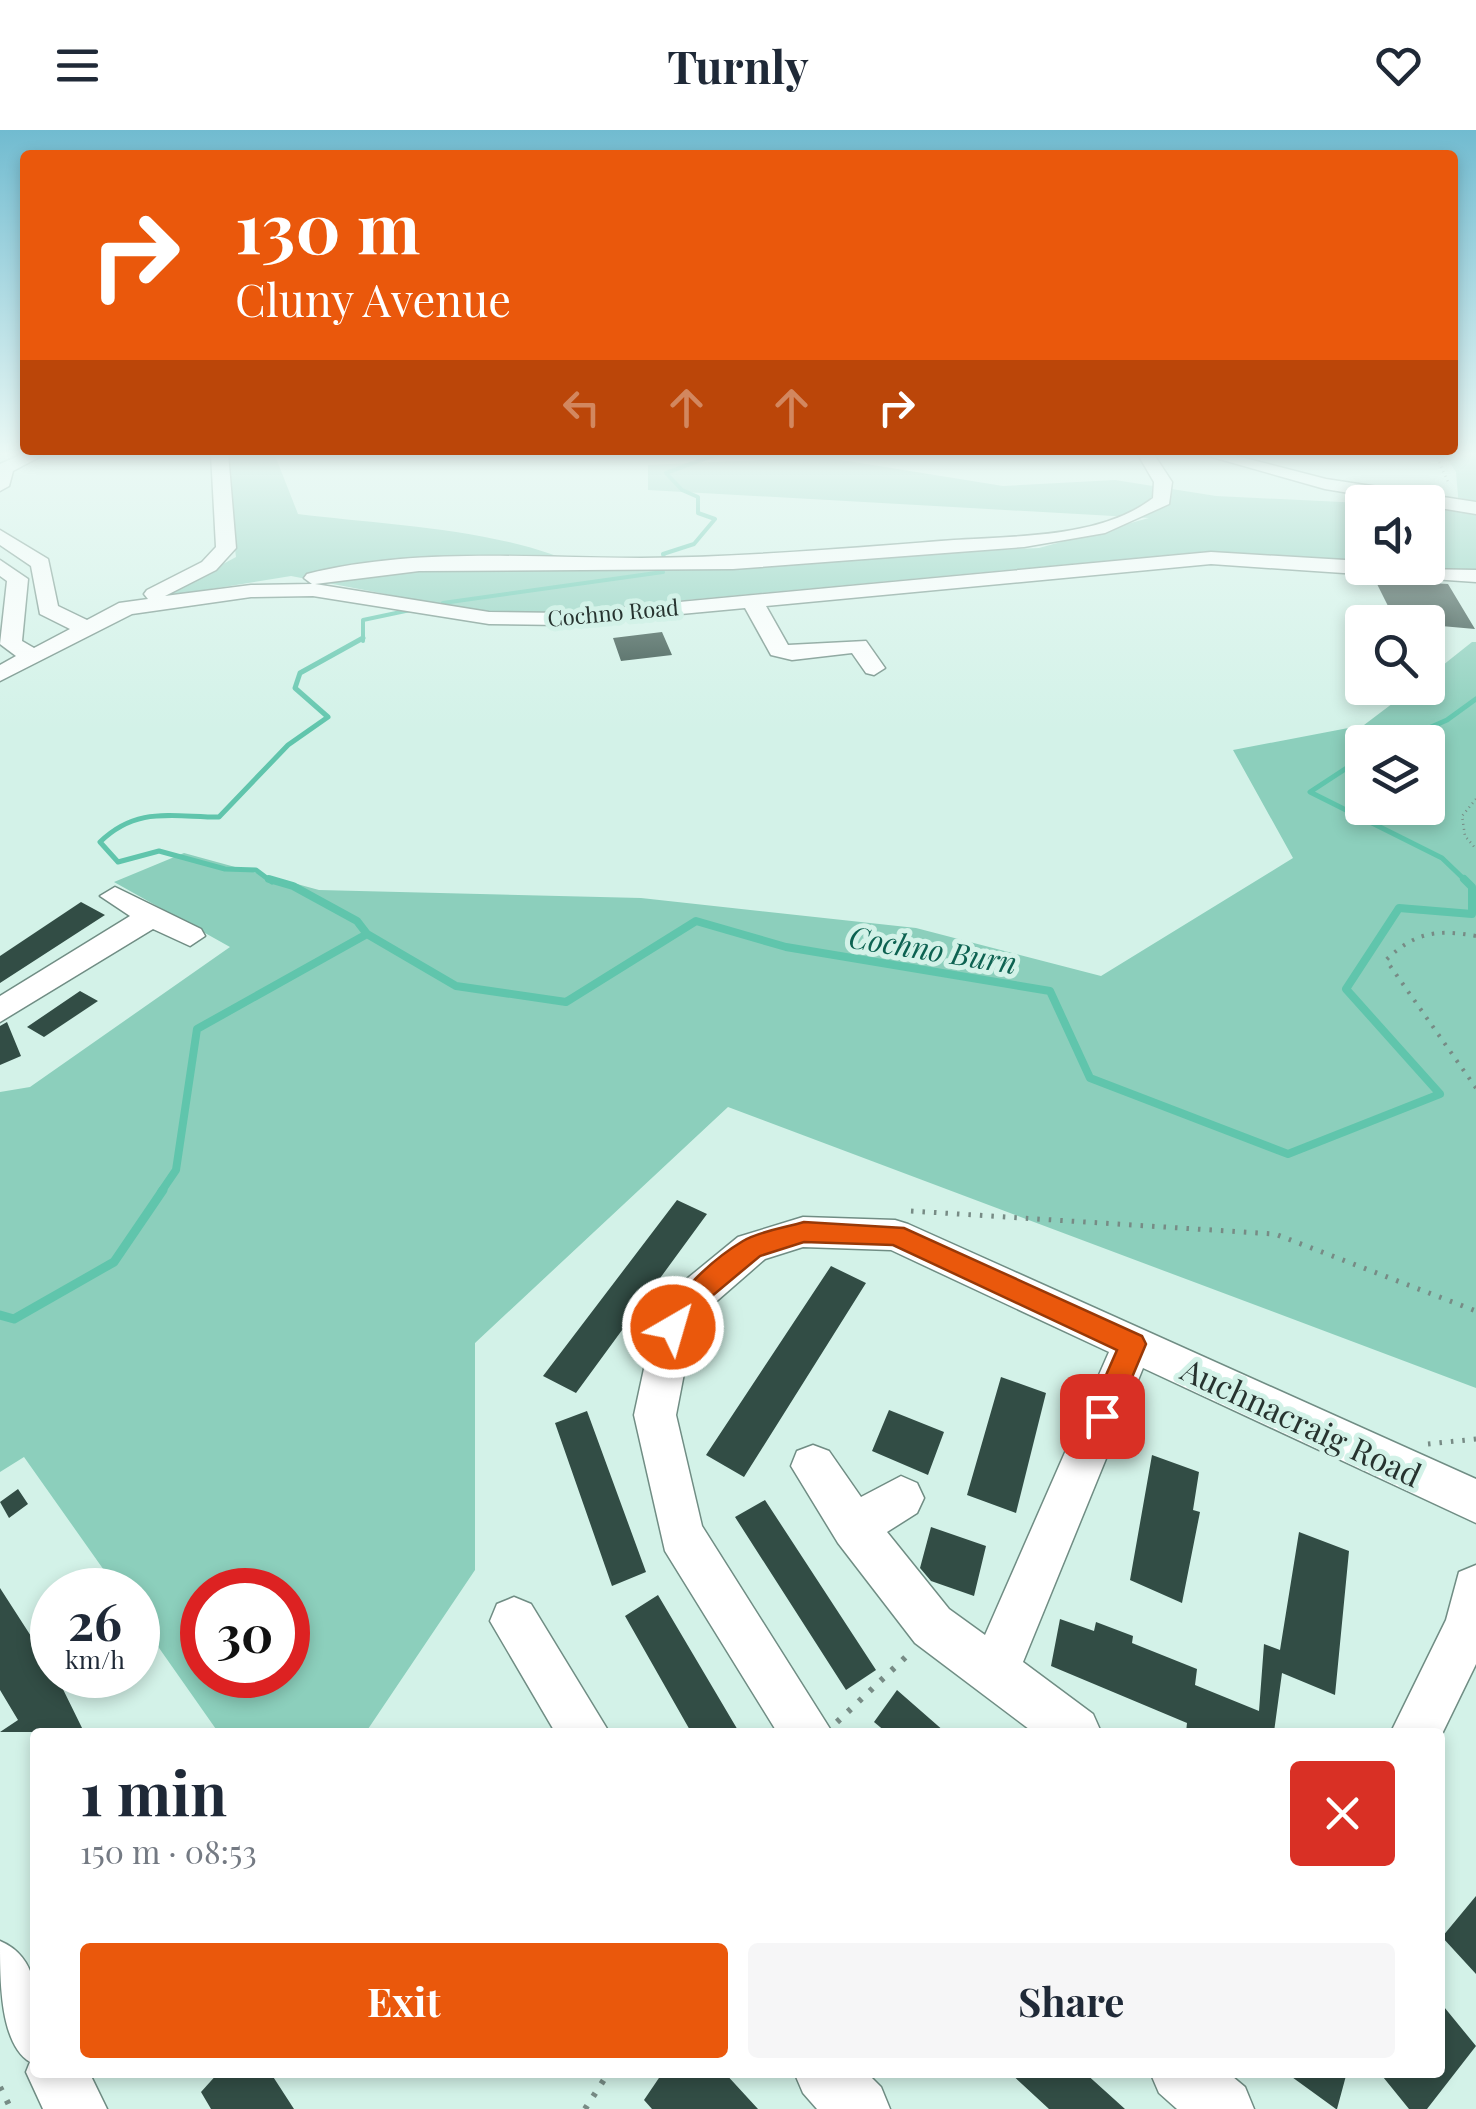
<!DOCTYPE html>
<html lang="en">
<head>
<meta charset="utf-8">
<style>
	body { margin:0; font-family:"Playfair Display",serif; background:#f6f6f7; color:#1f2937; height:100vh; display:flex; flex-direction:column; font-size:38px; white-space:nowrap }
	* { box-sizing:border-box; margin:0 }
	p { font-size:32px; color:#747a83 }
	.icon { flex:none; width:55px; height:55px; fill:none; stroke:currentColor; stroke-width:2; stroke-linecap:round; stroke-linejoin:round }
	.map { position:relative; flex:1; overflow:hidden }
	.side { position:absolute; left:30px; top:1598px; width:1415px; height:350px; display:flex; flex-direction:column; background:#fff; border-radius:10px; box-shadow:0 5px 15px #0003 }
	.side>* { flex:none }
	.hud { position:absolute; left:20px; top:20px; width:1438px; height:305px; border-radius:10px; box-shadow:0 5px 15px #0003; background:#ea580c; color:#fff; overflow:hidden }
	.tools { position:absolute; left:1345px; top:355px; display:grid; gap:20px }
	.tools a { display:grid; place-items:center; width:100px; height:100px; border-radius:10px; background:#fff; box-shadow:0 5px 15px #0003; font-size:50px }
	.speed { position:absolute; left:30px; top:1438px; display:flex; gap:20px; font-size:50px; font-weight:700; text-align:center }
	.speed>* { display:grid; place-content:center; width:130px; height:130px; border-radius:50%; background:#fff; box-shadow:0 5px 15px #0003; line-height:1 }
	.speed small { font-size:25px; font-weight:400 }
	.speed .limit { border:15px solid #d22; background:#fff; color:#111 }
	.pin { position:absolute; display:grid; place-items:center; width:85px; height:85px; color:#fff; margin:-42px; border-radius:20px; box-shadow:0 5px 15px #0006 }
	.me { position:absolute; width:110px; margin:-55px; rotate:38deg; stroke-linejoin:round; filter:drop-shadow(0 0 8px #0008) }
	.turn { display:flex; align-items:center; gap:35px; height:210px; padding:0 50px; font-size:45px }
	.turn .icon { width:130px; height:130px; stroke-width:2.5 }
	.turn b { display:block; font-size:70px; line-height:85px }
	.lanes { display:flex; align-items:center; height:95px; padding:0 50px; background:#0003; justify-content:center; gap:50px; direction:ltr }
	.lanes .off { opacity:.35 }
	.round { display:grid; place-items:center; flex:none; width:105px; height:105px; border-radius:10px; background:#f6f6f7 }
	.head { display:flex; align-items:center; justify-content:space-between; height:170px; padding:0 50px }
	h1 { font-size:60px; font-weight:700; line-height:75px }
	.action { display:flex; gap:20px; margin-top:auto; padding:20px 50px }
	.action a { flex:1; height:115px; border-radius:10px; background:#ea580c; color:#fff; font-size:40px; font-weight:700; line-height:115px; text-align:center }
	.action a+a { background:#f6f6f7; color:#1f2937 }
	header { display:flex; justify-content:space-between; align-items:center; height:130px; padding:0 50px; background:#fff; font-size:45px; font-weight:700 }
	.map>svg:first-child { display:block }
	.green { fill:#8ccfbc; fill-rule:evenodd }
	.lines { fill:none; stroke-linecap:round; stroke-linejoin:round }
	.stream-far3 { stroke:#60c5ac; stroke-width:4 }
	.stream-far2 { stroke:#60c5ac; stroke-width:5 }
	.stream-far1 { stroke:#60c5ac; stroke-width:8 }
	.stream { stroke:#60c5ac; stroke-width:9 }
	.building { fill:#324d45 }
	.minor-casing { stroke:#708d84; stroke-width:3 }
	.path-far3 { stroke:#778b85; stroke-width:2.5; stroke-dasharray:1 4; stroke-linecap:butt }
	.path-far2 { stroke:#778b85; stroke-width:4; stroke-dasharray:2.5 8; stroke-linecap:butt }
	.path-far1 { stroke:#778b85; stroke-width:5; stroke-dasharray:2.5 9; stroke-linecap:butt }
	.path { stroke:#778b85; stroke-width:6; stroke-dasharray:4 11; stroke-linecap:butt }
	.minor { fill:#fff; fill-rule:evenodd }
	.route { fill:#ea580c; stroke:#983908; stroke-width:2.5 }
	.labels { text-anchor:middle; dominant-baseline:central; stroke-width:10; stroke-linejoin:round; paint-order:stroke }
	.far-street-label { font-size:22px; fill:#27332f; stroke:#d3f2e8 }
	.water-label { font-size:30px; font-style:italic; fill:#0d6251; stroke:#d3f2e8 }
	.near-street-label { font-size:32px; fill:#27332f; stroke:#d3f2e8 }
</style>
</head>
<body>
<header><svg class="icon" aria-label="menu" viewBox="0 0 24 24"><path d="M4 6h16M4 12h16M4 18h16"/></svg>Turnly<svg class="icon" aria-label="heart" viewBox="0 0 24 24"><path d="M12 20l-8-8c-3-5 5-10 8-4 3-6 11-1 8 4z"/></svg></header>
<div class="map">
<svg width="1476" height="1979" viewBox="0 0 1476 1979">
	<rect width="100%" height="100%" fill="#d3f2e8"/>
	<path class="green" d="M223 323H274L298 384C384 395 513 399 587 440L1039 418 1149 388 648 360V335L823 327 1003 356 1115 350 1216 366 1362 373V433L1210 421 547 483 480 482 291 446 162 467 236 427Z
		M1443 323H1476V443L1411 438H1428V376L1459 378 1456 342Z
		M1472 512H1476V1258L728 977 475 1213V1440L366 1602H218L138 1488V1460H118L24 1327 0 1342V962L30 957 230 817 114 752 184 723 319 760 641 768 916 798 1101 846 1293 728 1233 620 1364 595 1413 558H1428V547ZM1362 612H1428V678H1362ZM202 1460H288V1545H202Z"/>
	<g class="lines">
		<path class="stream-far3" d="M664 428 663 424 694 414 715 389 698 383V367L682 360 666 343 720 323
			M443 473 663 442
			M363 511V490L415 479"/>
		<path class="stream-far2" d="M1397 612 1447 590 1476 569
			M1362 628 1310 662 1442 728 1467 752
			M272 752 256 740 225 739 159 721 118 732 100 712C137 676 172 687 219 687L288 615 328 587 295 558 300 543 363 508"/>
		<path class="stream-far1" d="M269 749 293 756 357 791 367 804
			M161 1062 176 1040 197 899 367 804 456 856 566 872 696 791 786 817 1050 861 1090 948 1288 1024 1440 964 1346 859 1399 778 1472 784V757L1464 749"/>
		<path class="stream" d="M0 1185 14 1189 114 1132 163 1060"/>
	</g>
	<path class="building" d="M1375 450 1448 454 1475 499 1396 492Z
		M662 502 672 525 621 531 613 508Z
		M81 772 105 785 0 853V826Z
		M80 861 98 871 44 907 27 897Z
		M7 892 21 926 0 935V896Z
		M677 1070 707 1084 576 1263 543 1246Z
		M831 1136 866 1153 744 1347 706 1325Z
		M1001 1247 1046 1263 1016 1383 967 1365Z
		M889 1280 944 1302 928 1345 872 1321Z
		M587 1281 646 1442 612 1456 555 1293Z
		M1152 1325 1199 1342 1193 1380 1200 1382 1182 1473 1130 1450Z
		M18 1359 28 1374 9 1388 0 1372Z
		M765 1370 876 1540 846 1560 735 1387Z
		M931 1397 986 1416 974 1466 931 1451 920 1438Z
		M1299 1402 1349 1421 1335 1565 1282 1543 1274 1602H1186L1187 1593 1051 1536 1060 1489 1094 1501 1096 1492 1133 1506 1132 1513 1197 1539 1195 1555 1259 1581 1264 1514 1280 1520Z
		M0 1458 56 1545 84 1602H0L18 1590 0 1560Z
		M658 1465 739 1602H691L625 1486Z
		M897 1560 945 1602H886L874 1592Z
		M1476 1766V1844L1442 1807Z
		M1440 1872 1476 1916 1427 1979H1409L1379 1942H1440Z
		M219 1942H270L294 1979H211L201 1962Z
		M663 1942H724L758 1979H652L644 1970Z
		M1009 1942H1084L1125 1979H1049Z
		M1285 1942H1347L1337 1979H1336Z"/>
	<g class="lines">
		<defs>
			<path id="minor" d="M25 323H47L13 341 9 356 0 361V334Z
				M211 323H228L236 418 216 440 165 466 251 455 312 454 304 448 307 444C414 417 532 428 641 428 746 427 850 418 954 410 1015 406 1102 408 1153 368L1154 352 1137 323H1153L1172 352 1169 374 1105 403 1024 417 733 439 419 441 315 454 489 482 563 483 1211 422 1362 431V438L1476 440V452L1211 434 766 476 788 515 866 511 885 538 874 545 866 543 852 523 792 530 771 525 745 478 563 495 489 494 313 466 251 467 132 484 0 551V535L16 526 0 514 7 451 0 446V430L28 449 22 511 34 518 70 499 40 484 31 436 0 415V400L48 429 58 476 87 490 119 473 148 469 144 464 147 460 202 432 216 417Z
				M1198 323H1225L1326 349 1476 372V384L1325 359Z
				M115 757 201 799 205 806 190 816 153 799 0 892V866L130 786 100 766Z
				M803 1087 895 1090 908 1094 1476 1349V1393L1143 1238 1023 1532 1093 1584 1101 1602H1033L915 1513 838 1413 791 1336 797 1321 813 1315 829 1321 861 1367 901 1346 917 1353 924 1368 917 1383 887 1402 949 1479 985 1505 1109 1222 891 1120 803 1117 765 1129 711 1176 692 1202 676 1285 702 1396 832 1602H777L665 1421 634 1285 653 1197 683 1152 738 1107Z
				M1476 1435V1534L1440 1608V1602H1391L1446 1490 1459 1442Z
				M514 1467 531 1474 609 1602H555L490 1491 497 1474Z
				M0 1811C50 1832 35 1896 35 1942H89L107 1979H43L26 1942 30 1932C0 1914 0 1851 0 1811Z
				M794 1942H866L881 1957 890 1979H817L803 1963Z
				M1150 1942H1227L1245 1957 1254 1979H1177L1159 1963Z"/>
		</defs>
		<use href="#minor" class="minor-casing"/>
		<path class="path-far3" d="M1435 323 1449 354
			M1476 669 1462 686 1465 706 1476 719"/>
		<path class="path-far2" d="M1476 806C1437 799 1415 802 1386 830L1476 958"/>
		<path class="path-far1" d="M911 1081 1275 1104 1476 1181
			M1428 1314 1476 1309"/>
		<path class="path" d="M837 1592 910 1523
			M0 1957 11 1979
			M585 1979 609 1942"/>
		<use href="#minor" class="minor"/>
	</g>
	<linearGradient id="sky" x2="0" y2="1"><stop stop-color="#71bbd0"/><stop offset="0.54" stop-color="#ebf9f5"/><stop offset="1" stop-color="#ebf9f5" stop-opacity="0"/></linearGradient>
	<rect width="1476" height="600" fill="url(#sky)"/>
	<path class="route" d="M804 1092 904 1098 1142 1206 1146 1214 1112 1295 1102 1299 1092 1295 1088 1286 1117 1220 893 1115 804 1112 760 1126 706 1171 683 1205H664L660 1197C676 1164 711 1130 743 1111 760 1101 784 1098 804 1092Z"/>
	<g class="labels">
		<g class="far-street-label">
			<text transform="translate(613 482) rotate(-5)">Cochno Road</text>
		</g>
		<g class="water-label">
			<text transform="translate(933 819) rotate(9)">Cochno Burn</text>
		</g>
		<g class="near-street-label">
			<text transform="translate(1302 1291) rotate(25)">Auchnacraig Road</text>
		</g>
	</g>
</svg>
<div class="tools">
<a><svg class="icon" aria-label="sound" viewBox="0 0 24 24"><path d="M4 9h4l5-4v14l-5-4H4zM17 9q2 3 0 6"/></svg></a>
<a><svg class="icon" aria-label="search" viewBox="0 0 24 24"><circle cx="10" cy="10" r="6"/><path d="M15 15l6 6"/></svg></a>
<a><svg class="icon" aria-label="layers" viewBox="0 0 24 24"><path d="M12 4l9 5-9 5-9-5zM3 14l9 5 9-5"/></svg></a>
</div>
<div class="speed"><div>26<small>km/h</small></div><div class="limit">30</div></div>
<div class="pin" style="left:1102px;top:1286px;background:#d93025"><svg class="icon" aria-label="arrive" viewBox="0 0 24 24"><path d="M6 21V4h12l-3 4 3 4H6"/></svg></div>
<svg class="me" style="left:673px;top:1197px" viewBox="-20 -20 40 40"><circle r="17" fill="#ea580c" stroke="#fff" stroke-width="3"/><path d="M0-11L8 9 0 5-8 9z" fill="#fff"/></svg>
<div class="hud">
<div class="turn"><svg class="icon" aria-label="right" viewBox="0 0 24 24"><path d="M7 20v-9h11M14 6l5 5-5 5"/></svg><div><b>130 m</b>Cluny Avenue</div></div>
<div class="lanes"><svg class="icon off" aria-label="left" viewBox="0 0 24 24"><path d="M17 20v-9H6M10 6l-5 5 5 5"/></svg><svg class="icon off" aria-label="ahead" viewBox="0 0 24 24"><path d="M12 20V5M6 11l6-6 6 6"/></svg><svg class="icon off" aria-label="ahead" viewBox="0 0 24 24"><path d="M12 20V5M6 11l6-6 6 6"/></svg><svg class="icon" aria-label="right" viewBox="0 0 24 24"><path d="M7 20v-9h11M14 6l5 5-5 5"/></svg></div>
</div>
<section class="side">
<div class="head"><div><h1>1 min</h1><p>150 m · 08:53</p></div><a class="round" style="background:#d93025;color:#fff"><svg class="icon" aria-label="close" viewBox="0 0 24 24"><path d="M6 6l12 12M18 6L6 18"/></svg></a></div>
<div class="action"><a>Exit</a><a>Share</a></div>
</section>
</div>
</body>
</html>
